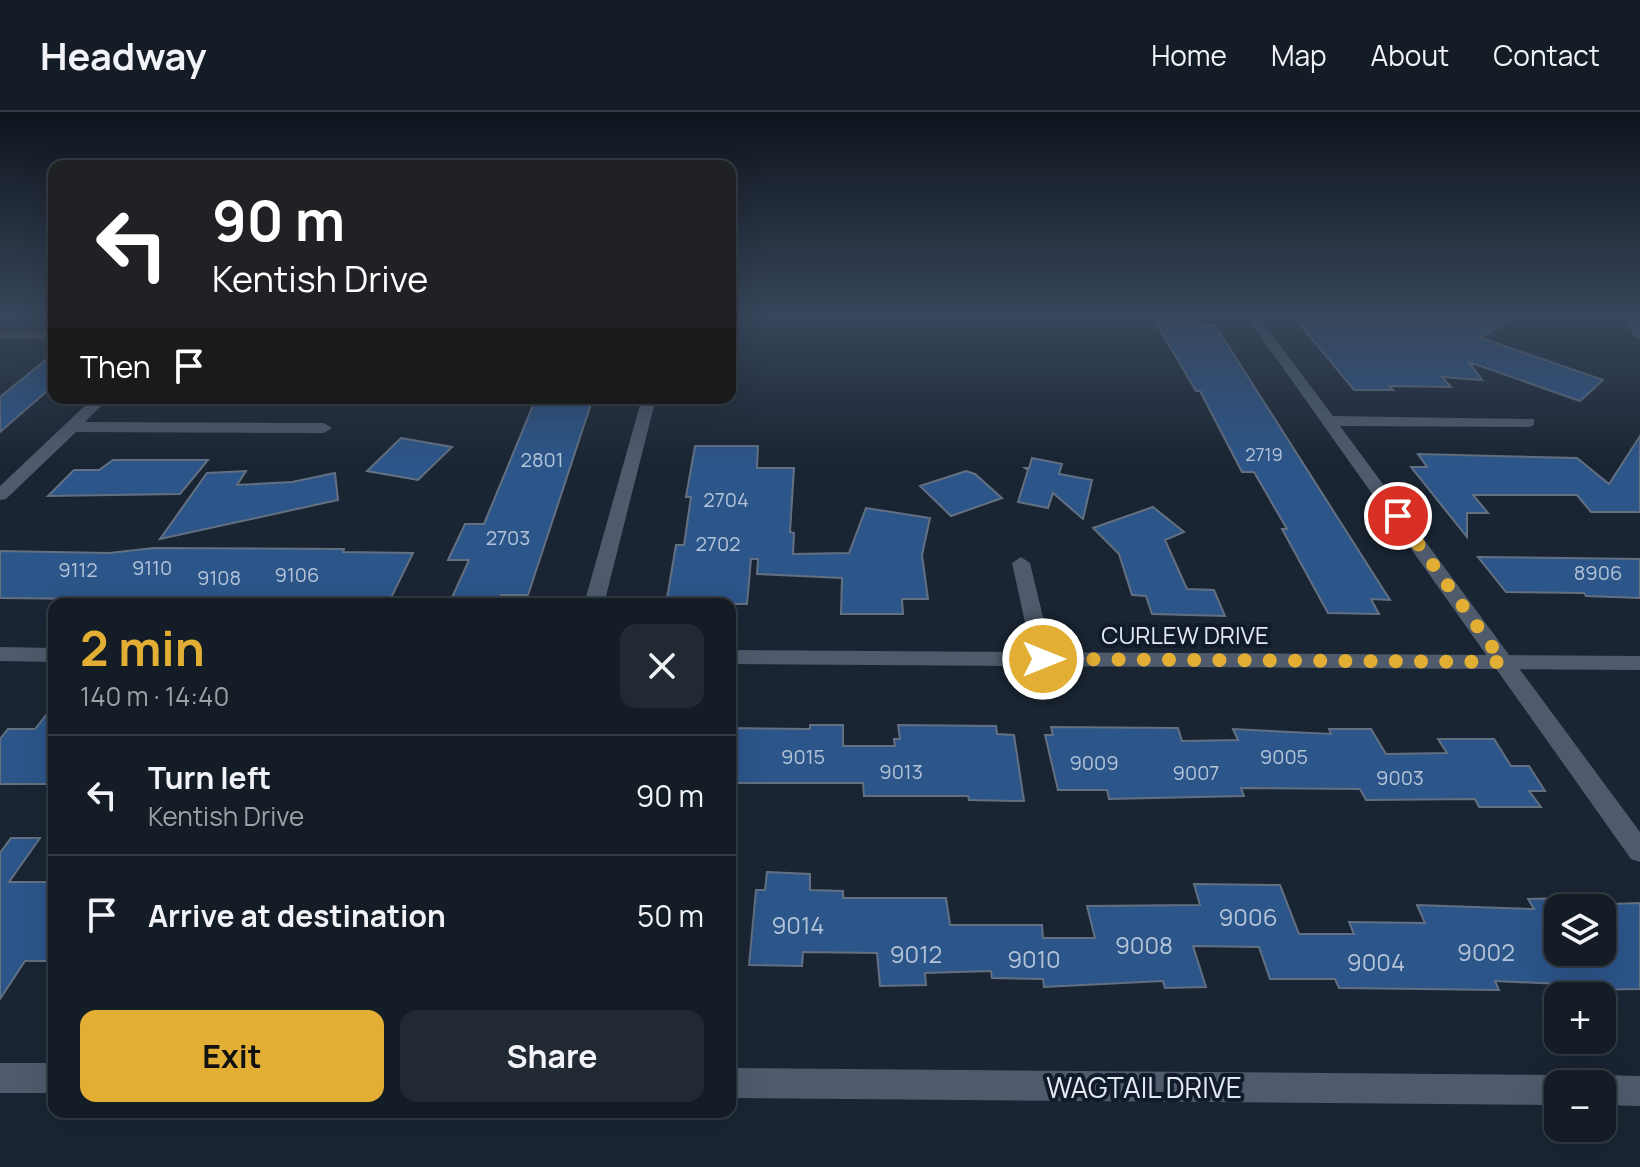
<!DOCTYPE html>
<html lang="en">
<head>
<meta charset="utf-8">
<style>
	body { margin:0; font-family:Manrope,sans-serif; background:#212932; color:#f1f3f6; height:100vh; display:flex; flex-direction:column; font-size:30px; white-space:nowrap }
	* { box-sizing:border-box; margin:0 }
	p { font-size:26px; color:#9da1a7 }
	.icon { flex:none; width:44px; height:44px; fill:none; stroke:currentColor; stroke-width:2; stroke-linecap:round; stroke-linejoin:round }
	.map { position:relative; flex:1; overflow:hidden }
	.details { position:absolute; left:48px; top:486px; width:688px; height:520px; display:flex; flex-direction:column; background:#141c26; border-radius:16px; box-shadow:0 8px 32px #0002,0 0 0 2px #333a43 }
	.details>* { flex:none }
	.banner { position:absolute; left:48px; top:48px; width:688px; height:244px; border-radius:16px; box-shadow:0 8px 32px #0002,0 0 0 2px #333a43; background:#202124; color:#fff; overflow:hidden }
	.tools { position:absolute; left:1544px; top:782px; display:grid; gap:16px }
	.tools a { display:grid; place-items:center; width:72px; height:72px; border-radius:16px; background:#141c26; box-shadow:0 8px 32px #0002,0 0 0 2px #333a43; font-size:40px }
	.pin { position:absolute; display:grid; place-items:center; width:68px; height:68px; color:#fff; margin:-34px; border:4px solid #fff; border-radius:50%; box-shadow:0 2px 8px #0007 }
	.me { position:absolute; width:88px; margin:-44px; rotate:90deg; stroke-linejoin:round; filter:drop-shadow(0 0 6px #0008) }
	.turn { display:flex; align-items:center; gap:28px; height:168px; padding:0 32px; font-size:36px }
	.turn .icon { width:104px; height:104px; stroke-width:2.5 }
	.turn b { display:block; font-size:56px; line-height:68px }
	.then { display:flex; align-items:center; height:76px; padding:0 32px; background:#0003; gap:16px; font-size:30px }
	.round { display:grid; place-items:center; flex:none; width:84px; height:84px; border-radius:16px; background:#212932 }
	.summary { display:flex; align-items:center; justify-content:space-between; height:136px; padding:0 32px }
	h1 { font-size:48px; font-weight:700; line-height:60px; color:#e2af34 }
	.action { display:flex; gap:16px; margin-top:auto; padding:16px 32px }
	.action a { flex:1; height:92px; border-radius:16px; background:#e2af34; color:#111; font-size:32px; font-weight:700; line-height:92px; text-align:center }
	.action a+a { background:#212932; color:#f1f3f6 }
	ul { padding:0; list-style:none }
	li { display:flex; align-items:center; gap:24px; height:120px; padding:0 32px; border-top:2px solid #333a43 }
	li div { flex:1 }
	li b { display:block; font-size:30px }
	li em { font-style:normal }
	header { display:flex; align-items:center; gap:48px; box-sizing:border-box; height:112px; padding:0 40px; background:#141c26; border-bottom:2px solid #333a43 }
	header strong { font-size:38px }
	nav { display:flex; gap:44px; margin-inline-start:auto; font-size:28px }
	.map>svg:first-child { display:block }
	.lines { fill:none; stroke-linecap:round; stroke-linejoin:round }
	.stream { stroke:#555049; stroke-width:6 }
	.building { fill:#2c5589; stroke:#637081; stroke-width:2; fill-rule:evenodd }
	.minor { fill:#4f5b6c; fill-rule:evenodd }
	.tertiary { fill:#4f5b6c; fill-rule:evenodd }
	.route { stroke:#e2af34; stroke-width:14; stroke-dasharray:0 25.2 }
	.labels { text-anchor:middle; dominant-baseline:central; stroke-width:8; stroke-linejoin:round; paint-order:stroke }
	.far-number-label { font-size:18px; fill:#b4c4d8 }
	.number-label { font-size:20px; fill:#b4c4d8 }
	.street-label { font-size:24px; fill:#e2e9f3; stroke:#111b29 }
	.near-number-label { font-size:24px; fill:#b4c4d8 }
	.near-street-label { font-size:28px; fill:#e2e9f3; stroke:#111b29 }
</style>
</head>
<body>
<header>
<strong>Headway</strong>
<nav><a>Home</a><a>Map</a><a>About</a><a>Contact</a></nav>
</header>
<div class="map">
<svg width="1640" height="1055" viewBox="0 0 1640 1055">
	<rect width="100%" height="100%" fill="#1a2533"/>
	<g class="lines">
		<path class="stream" d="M0 223 54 224"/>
	</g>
	<path class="building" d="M1160 204H1193L1205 213H1215L1390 488 1371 487 1379 502 1328 501 1282 417H1287L1254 360H1242L1200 279H1196L1156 211H1164Z
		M1293 204H1516L1481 226 1603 268 1580 289 1469 250 1482 268 1442 265 1451 275 1389 274 1393 278H1354Z
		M54 241V273L0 320V285Z
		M536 286H593L528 483H501L498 492H449L469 448H448L465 412H484Z
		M1640 324V400H1591L1577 383H1473L1488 401H1467V425L1411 355H1427L1418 342 1577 346 1609 372Z
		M401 326 452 335 418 368 367 359Z
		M695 334H758L757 356H794L790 420 794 421 793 442 849 441 866 396 930 406 922 443 928 487H902L903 502H841L842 466 757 462 758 447H751L747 492H675L676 486H667L676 433H684L691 385H686Z
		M1032 346 1062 352 1059 362 1092 368 1083 407 1053 381 1048 396 1018 390 1028 358 1025 356H1029Z
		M113 348H208L180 382 48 384 74 358H99Z
		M246 359 237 373 292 370 335 361 338 388 160 427 207 361Z
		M966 359 975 362 1002 386 951 404 920 374Z
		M1153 395 1184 420 1165 428 1187 477 1214 478 1225 504 1152 502 1146 484 1132 483 1119 442 1093 416Z
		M154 436 344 437 343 440 413 441 389 490 0 486V439L109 441Z
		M1478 445 1640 447V486L1586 484 1584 481 1506 480Z
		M54 593V672H0V627L8 617H35Z
		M810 613H843V634H895L894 627H900L898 613 996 614 997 622 1014 623 1024 689 969 688 968 684H864L863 671H730V616L810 617Z
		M1051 615 1178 616 1182 629 1238 628 1233 617 1331 622 1329 617H1371L1386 642 1447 641 1438 627H1494L1511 654H1529L1545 679H1529L1541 695H1479L1475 687 1366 688 1360 677 1241 676 1244 684 1109 687 1107 678H1058L1045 623H1053Z
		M11 726H40L9 770H54V849H25L0 887V741Z
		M767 760 810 762V778L843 779V786H946L950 813H1042L1043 826H1095L1087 794 1200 793 1194 772 1280 773 1299 822H1354L1349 810 1425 811 1417 793 1534 797 1528 787 1606 785 1610 792 1640 791V877L1584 878 1581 873 1495 869 1499 878 1339 876 1335 867H1270L1259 835 1193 834 1206 875 1165 876 1163 869 1044 875 1043 867 992 866 991 859 925 861 926 873 880 874 877 841 803 840 802 854 749 853 756 778H765ZM1558 796H1602V840H1558Z"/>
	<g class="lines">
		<path class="minor" d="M1246 204H1258L1333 304 1534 307V313L1529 315 1340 314 1640 720V750L1631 747Z
			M93 286H109L85 310 324 311 332 316 324 321 76 320 6 387 0 388V374Z
			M642 286H656L604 492H584Z
			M1021 445 1030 451 1053 547 1043 554 1033 547 1012 451Z
			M0 951H54V981H0Z
			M730 956 1558 963 1569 967 1570 972H1558V993L730 986Z
			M1602 963 1640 964V994L1602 993V972H1590L1591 967Z"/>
		<path class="tertiary" d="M1629 204H1640V226L1635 225 1628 214Z
			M0 535 54 536V550L0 549Z
			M730 538 1640 544V558L730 552Z"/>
	</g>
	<linearGradient id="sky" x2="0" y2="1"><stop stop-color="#0e141c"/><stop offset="0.58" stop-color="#38465b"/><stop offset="1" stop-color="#38465b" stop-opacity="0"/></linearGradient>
	<rect width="1640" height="351" fill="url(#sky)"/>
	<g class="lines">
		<path class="route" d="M1043 547 1503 550 1398 404"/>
	</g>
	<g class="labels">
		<g class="far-number-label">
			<text x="1264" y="342">2719</text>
		</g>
		<g class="number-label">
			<text x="542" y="347">2801</text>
			<text x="726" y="387">2704</text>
			<text x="508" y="425">2703</text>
			<text x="718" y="431">2702</text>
			<text x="152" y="455">9110</text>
			<text x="78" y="457">9112</text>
			<text x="1598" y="460">8906</text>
			<text x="297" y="462">9106</text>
			<text x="219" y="465">9108</text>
			<text x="803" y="644">9015</text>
			<text x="1284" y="644">9005</text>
			<text x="1094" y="650">9009</text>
			<text x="901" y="659">9013</text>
			<text x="1196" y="660">9007</text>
			<text x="1400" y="665">9003</text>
		</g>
		<g class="street-label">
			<text x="1185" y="522">CURLEW DRIVE</text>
		</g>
		<g class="near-number-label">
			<text x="1248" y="804">9006</text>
			<text x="798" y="812">9014</text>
			<text x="1144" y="832">9008</text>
			<text x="1486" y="839">9002</text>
			<text x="916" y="841">9012</text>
			<text x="1034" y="846">9010</text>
			<text x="1376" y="849">9004</text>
		</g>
		<g class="near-street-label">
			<text x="1144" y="975">WAGTAIL DRIVE</text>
		</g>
	</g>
</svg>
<div class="tools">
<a><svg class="icon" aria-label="layers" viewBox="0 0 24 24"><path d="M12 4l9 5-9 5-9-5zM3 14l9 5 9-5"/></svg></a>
<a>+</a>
<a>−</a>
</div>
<div class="pin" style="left:1398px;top:404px;background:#d93025"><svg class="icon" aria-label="arrive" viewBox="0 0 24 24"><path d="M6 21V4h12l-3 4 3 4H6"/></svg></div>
<svg class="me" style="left:1043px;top:547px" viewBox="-20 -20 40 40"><circle r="17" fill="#e2af34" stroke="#fff" stroke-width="3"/><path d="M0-11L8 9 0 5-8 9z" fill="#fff"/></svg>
<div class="banner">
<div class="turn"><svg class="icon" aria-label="left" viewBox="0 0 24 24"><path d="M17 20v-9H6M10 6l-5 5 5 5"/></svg><div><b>90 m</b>Kentish Drive</div></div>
<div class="then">Then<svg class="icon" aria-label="arrive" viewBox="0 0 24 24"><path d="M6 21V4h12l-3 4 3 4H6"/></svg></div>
</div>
<section class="details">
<div class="summary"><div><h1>2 min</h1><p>140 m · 14:40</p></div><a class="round"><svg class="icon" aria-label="close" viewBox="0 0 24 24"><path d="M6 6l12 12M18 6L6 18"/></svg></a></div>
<ul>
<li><svg class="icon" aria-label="left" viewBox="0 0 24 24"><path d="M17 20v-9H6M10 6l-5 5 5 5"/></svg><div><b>Turn left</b><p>Kentish Drive</p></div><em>90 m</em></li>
<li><svg class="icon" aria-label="arrive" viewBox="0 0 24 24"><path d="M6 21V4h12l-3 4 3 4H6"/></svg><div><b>Arrive at destination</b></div><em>50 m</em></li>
</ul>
<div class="action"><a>Exit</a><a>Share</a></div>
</section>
</div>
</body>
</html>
